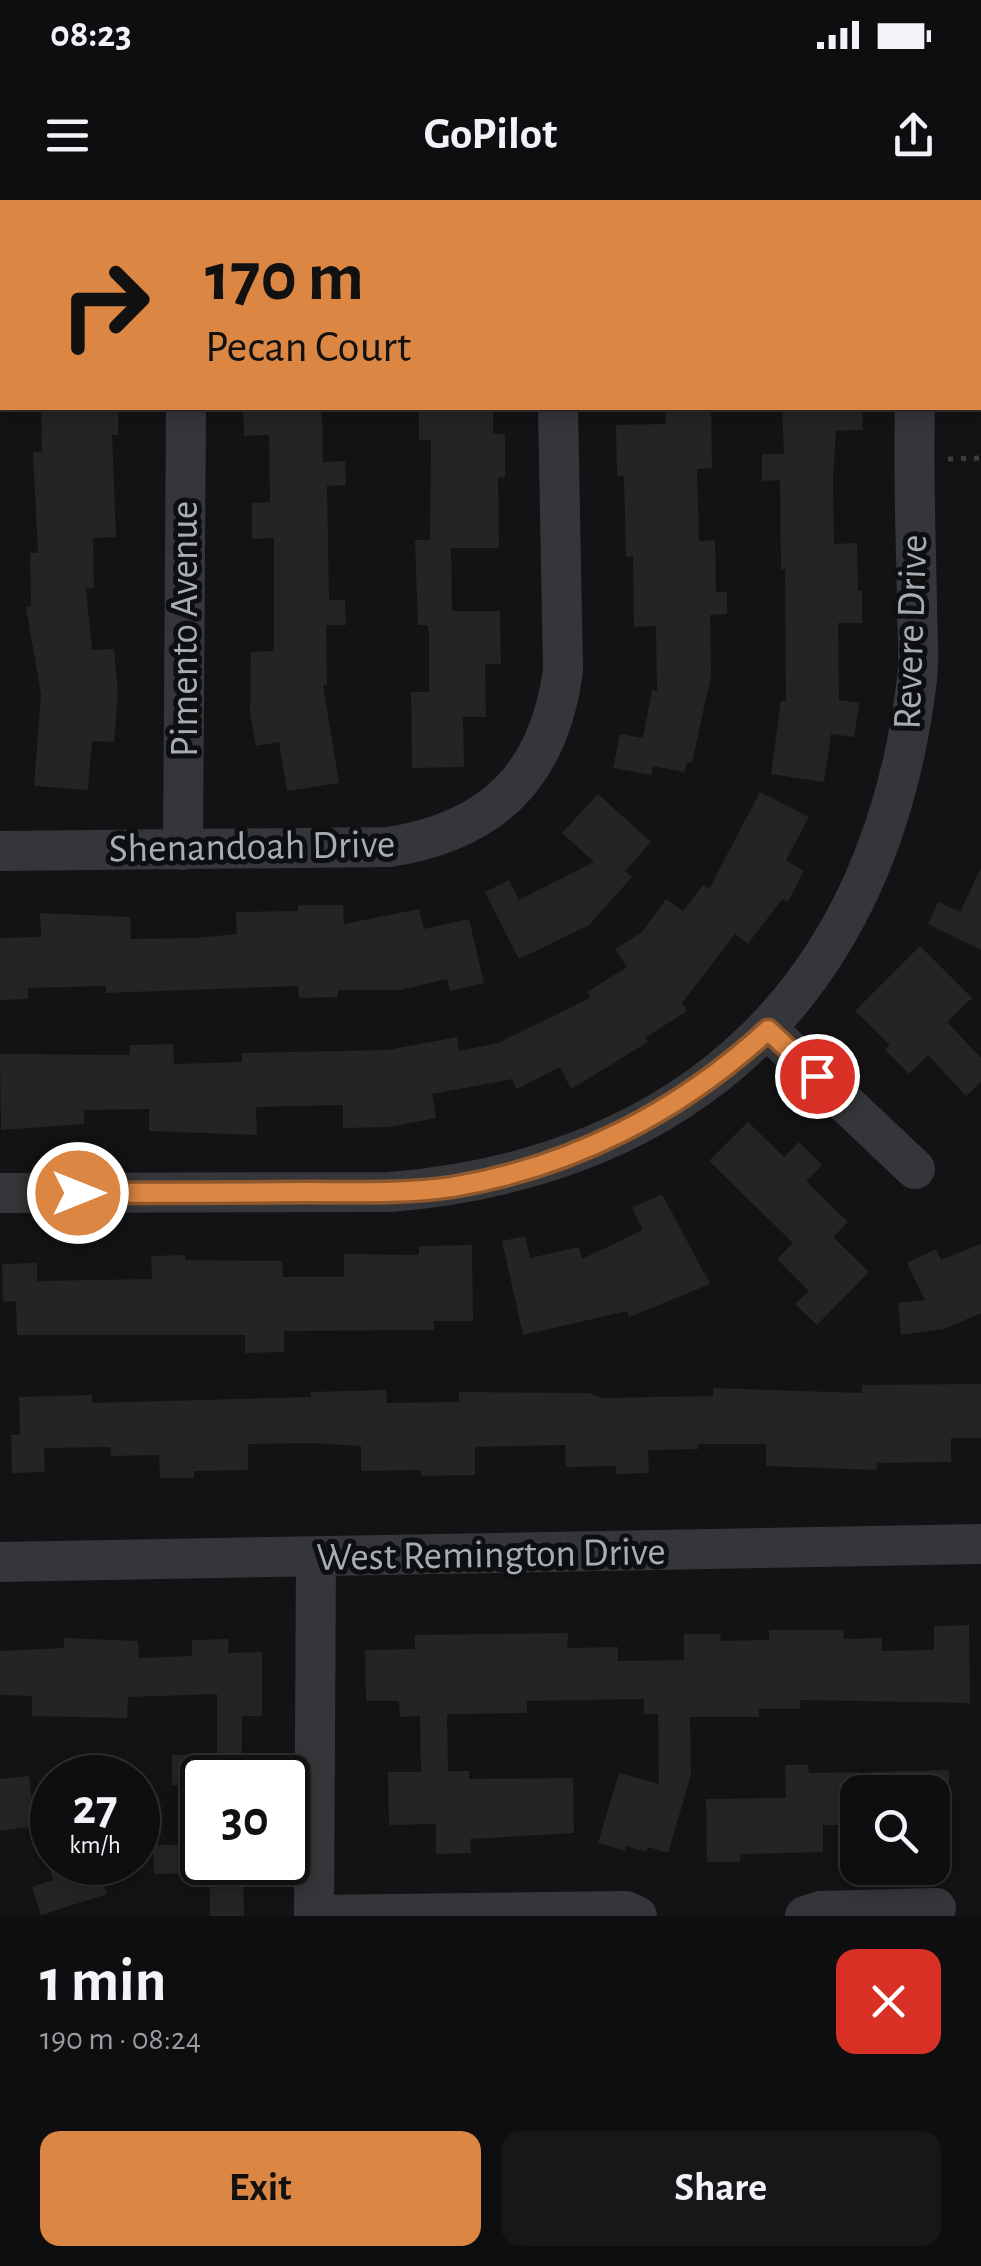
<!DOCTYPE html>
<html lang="en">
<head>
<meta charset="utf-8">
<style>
	body { margin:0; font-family:"Alegreya Sans",sans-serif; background:#171719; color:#f1f3f6; height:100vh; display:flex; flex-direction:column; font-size:38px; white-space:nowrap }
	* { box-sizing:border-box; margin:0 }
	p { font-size:32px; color:#9b9c9f }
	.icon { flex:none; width:55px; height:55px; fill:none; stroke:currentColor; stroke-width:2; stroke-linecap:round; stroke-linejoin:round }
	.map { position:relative; height:1716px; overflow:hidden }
	.side { display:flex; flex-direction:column; background:#0e0e10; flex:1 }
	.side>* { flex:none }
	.top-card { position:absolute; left:0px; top:0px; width:982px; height:210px; box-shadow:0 5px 15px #0003,0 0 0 2px #2e2e30; background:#dc8644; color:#111; overflow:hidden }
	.fabs { position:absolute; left:840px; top:1575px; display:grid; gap:20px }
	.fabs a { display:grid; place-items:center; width:110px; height:110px; border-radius:20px; background:#0e0e10; box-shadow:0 5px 15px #0003,0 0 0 2px #2e2e30; font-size:50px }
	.speed { position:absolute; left:30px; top:1555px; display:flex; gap:20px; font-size:50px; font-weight:700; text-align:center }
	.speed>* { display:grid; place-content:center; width:130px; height:130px; border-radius:50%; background:#0e0e10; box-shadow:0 5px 15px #0003,0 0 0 2px #2e2e30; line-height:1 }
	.speed small { font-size:25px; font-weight:400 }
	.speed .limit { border:5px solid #111; border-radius:15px; background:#fff; color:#111 }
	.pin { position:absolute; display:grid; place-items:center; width:85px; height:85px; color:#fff; margin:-42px; border:5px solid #fff; border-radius:50%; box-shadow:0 2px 10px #0007 }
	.me { position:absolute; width:110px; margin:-55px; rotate:90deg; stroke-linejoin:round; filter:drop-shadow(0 0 8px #0008) }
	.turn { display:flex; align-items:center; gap:35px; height:210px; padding:0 40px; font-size:45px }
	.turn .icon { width:130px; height:130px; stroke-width:2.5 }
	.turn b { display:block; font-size:70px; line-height:85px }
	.round { display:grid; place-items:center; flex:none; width:105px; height:105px; border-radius:20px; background:#171719 }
	.head { display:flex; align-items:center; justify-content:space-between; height:170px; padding:0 40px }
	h1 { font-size:60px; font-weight:700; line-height:75px }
	.primary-button { display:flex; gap:20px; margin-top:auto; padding:20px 40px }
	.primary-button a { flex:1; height:115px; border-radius:20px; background:#dc8644; color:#111; font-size:40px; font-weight:700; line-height:115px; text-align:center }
	.primary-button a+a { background:#171719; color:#f1f3f6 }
	.status { display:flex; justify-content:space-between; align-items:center; height:70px; padding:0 50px; background:#0e0e10; direction:ltr }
	.status svg { height:28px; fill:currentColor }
	header { display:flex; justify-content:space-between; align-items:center; height:130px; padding:0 40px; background:#0e0e10; font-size:45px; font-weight:700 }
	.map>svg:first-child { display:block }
	.building { fill:#232425 }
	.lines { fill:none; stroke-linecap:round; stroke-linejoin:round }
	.path { stroke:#3b3d40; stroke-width:5; stroke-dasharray:5 8; stroke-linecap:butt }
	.minor { stroke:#353639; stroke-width:40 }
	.route-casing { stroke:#8f572c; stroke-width:25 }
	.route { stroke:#dc8644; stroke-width:18 }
	.labels { text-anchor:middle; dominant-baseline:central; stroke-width:10; stroke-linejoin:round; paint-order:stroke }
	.street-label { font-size:40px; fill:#a6adb3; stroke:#0e0f10 }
</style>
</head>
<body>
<div class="status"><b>08:23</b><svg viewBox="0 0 49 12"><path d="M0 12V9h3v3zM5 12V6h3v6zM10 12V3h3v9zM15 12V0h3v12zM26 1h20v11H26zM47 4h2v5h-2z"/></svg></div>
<header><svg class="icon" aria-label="menu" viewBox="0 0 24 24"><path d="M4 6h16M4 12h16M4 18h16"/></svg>GoPilot<svg class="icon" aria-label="share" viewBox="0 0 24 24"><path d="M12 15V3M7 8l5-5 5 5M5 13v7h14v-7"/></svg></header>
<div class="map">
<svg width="981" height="1716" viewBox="0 0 981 1716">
	<rect width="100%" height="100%" fill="#131315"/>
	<path class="building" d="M41 208H118V235H112L116 337 93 338 94 388H86L92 450 114 449 118 494 114 542 92 541 88 590 34 586 41 494 26 407 31 406 30 353H38L33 252H42Z
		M243 208 317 209 322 213 323 262 345 261 346 285 327 286 329 400H345L346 425H326L327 485H323L339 583 287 591 279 542 256 546 250 512 251 452 274 451V338L252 339V303L270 302 269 235 244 236Z
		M419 208H493V234H505V277L498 278 499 348H451L452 411H500L501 464H485L486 517H463L464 567 412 568 411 492H429V433L427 425H418L415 340H430L431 240H419Z
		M665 208H711L712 268 697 269 699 341 715 340 716 392H727V414L710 415 711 475 692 563 687 562 684 572 653 566 651 575 613 568 620 534 643 538 652 490 657 491 656 426 634 427 633 356 626 357 624 276H617L616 225 666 224Z
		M782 208H862L863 230 836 231 833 279 834 344 857 343 858 390 862 391V423H838L839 500 859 503 854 537 831 534 824 582 771 574 781 501H786L785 369H781L780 280 762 281V254H784Z
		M760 592 809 617 786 660 804 671 788 702 782 699 748 744 735 734 682 803 687 811 645 838 648 842 571 889 560 867 517 889 512 879 432 894 436 918 389 927 343 928V905L256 907 257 935 149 931V909L84 910V924L1 930 0 854 130 855V845L173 844 174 864 242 862V853L388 850 457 837 459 851 498 843 590 798 587 792 627 767 615 749 642 732 666 699 683 711 703 685 709 689Z
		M598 594 651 642 625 671 632 677 589 725 519 759 485 692 509 680 519 700 594 662 562 633Z
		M981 668V750L928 724 938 702 960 712Z
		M298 705H343L344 724 419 709 424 729 469 719 484 783 450 791 447 779 400 790H338V797L299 798 298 786 106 793V786L28 788V799L0 800V738L41 737 40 713 130 717 131 739 195 738 237 734 236 712 298 711Z
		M920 746 972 798 947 822 981 858V882L966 896 928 855 909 874 885 850 890 845 855 811Z
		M748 922 784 957 799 942 822 965 806 981 848 1022 833 1037 869 1072 817 1125 795 1104 809 1091 777 1059 793 1043 709 961Z
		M662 994 710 1084 629 1117 627 1111 523 1135 502 1041 525 1036 530 1058 579 1047 582 1059 643 1030 632 1008Z
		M981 1044V1113L944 1129 901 1135 898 1103 925 1100 907 1063 936 1049 941 1060Z
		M472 1045 473 1121H434V1130L284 1131V1152L245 1153V1135H17L16 1101 3 1102 2 1064 37 1063V1081L152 1079 151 1056 185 1055V1060L282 1061 283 1077H344V1054L419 1055V1046Z
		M981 1184V1238H951V1262L877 1263V1270L766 1266V1244H698V1249L648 1250 649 1273 616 1274V1266L566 1267 565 1245 475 1247V1275L421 1276V1270L361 1271V1246L312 1243 248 1244V1270L194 1271V1278H160L159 1255 111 1256 110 1247 44 1248 45 1272 12 1273 11 1235H20L19 1197 92 1195V1203L311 1197V1192L386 1190 387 1203 459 1202V1192L589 1193 602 1198 713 1196V1188L862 1193V1185Z
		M969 1425 970 1503 800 1500V1509H759V1517H690L691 1575 668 1653 648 1647 646 1652 626 1646 625 1651 598 1643 619 1573 659 1584 658 1514H644V1499L527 1501V1513L447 1514 448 1571H469V1579L573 1578 574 1633 470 1639 471 1653 436 1654V1624L389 1625 388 1572H421L420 1516 400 1517 399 1501H366L365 1450 415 1449V1435L568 1433 567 1448 618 1447V1461L684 1460V1434H720L721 1441 769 1440V1430H843L844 1439 882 1438V1451L934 1450V1426Z
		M64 1438 138 1441 139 1458 192 1456V1440L229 1439 228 1453 262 1452V1516H242V1578H202V1585H172V1555L217 1554V1494L128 1497 127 1518 32 1516V1496L0 1495V1451L64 1448Z
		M785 1565H808L809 1573 858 1572V1625H823V1652L741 1654 740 1662H707L706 1599 786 1598Z
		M949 1570V1592H870V1572Z
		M29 1576 35 1626 0 1631V1579Z
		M153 1645H202V1673L154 1674Z
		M48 1662H97L107 1694 41 1715 32 1687 53 1680Z
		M210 1662H243L244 1716H210Z"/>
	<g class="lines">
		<path class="path" d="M948 259 981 258"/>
		<path class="minor" d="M555 0V2
			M188 2V0
			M946 2 947 0
			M183 650 186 208
			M0 651 389 647C493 631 549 575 563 470L558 208
			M768 830 915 969
			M0 993 390 992C695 967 881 783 917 479 920 455 917 429 917 404 916 339 913 273 915 208
			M0 1362 981 1344
			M314 1715 626 1711 637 1716
			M314 1716 316 1359
			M805 1716 820 1711 936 1708"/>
	</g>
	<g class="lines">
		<defs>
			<path id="route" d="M78 993C154 993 231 993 307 992 355 992 404 994 452 987 572 967 679 912 768 830L817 876"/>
		</defs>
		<use href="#route" class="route-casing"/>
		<use href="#route" class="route"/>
	</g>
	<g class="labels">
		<g class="street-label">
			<text transform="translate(185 429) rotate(-90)">Pimento Avenue</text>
			<text transform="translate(911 432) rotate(-88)">Revere Drive</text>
			<text transform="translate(252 647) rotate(-1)">Shenandoah Drive</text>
			<text transform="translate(491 1355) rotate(-1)">West Remington Drive</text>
		</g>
	</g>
</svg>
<div class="fabs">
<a><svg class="icon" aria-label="search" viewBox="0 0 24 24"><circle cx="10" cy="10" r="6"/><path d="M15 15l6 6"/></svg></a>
</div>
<div class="speed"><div>27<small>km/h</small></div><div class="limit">30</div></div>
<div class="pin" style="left:817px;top:876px;background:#d93025"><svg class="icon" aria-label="arrive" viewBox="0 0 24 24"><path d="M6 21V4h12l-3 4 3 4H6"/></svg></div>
<svg class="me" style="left:78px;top:993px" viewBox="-20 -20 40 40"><circle r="17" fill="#dc8644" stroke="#fff" stroke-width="3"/><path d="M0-11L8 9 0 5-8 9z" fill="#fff"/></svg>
<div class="top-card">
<div class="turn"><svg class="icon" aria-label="right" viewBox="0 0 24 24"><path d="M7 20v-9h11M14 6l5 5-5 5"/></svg><div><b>170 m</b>Pecan Court</div></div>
</div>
</div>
<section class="side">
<div class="head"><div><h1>1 min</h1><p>190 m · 08:24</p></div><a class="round" style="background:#d93025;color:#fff"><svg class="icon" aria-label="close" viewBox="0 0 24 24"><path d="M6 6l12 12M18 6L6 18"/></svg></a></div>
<div class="primary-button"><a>Exit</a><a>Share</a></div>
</section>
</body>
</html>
